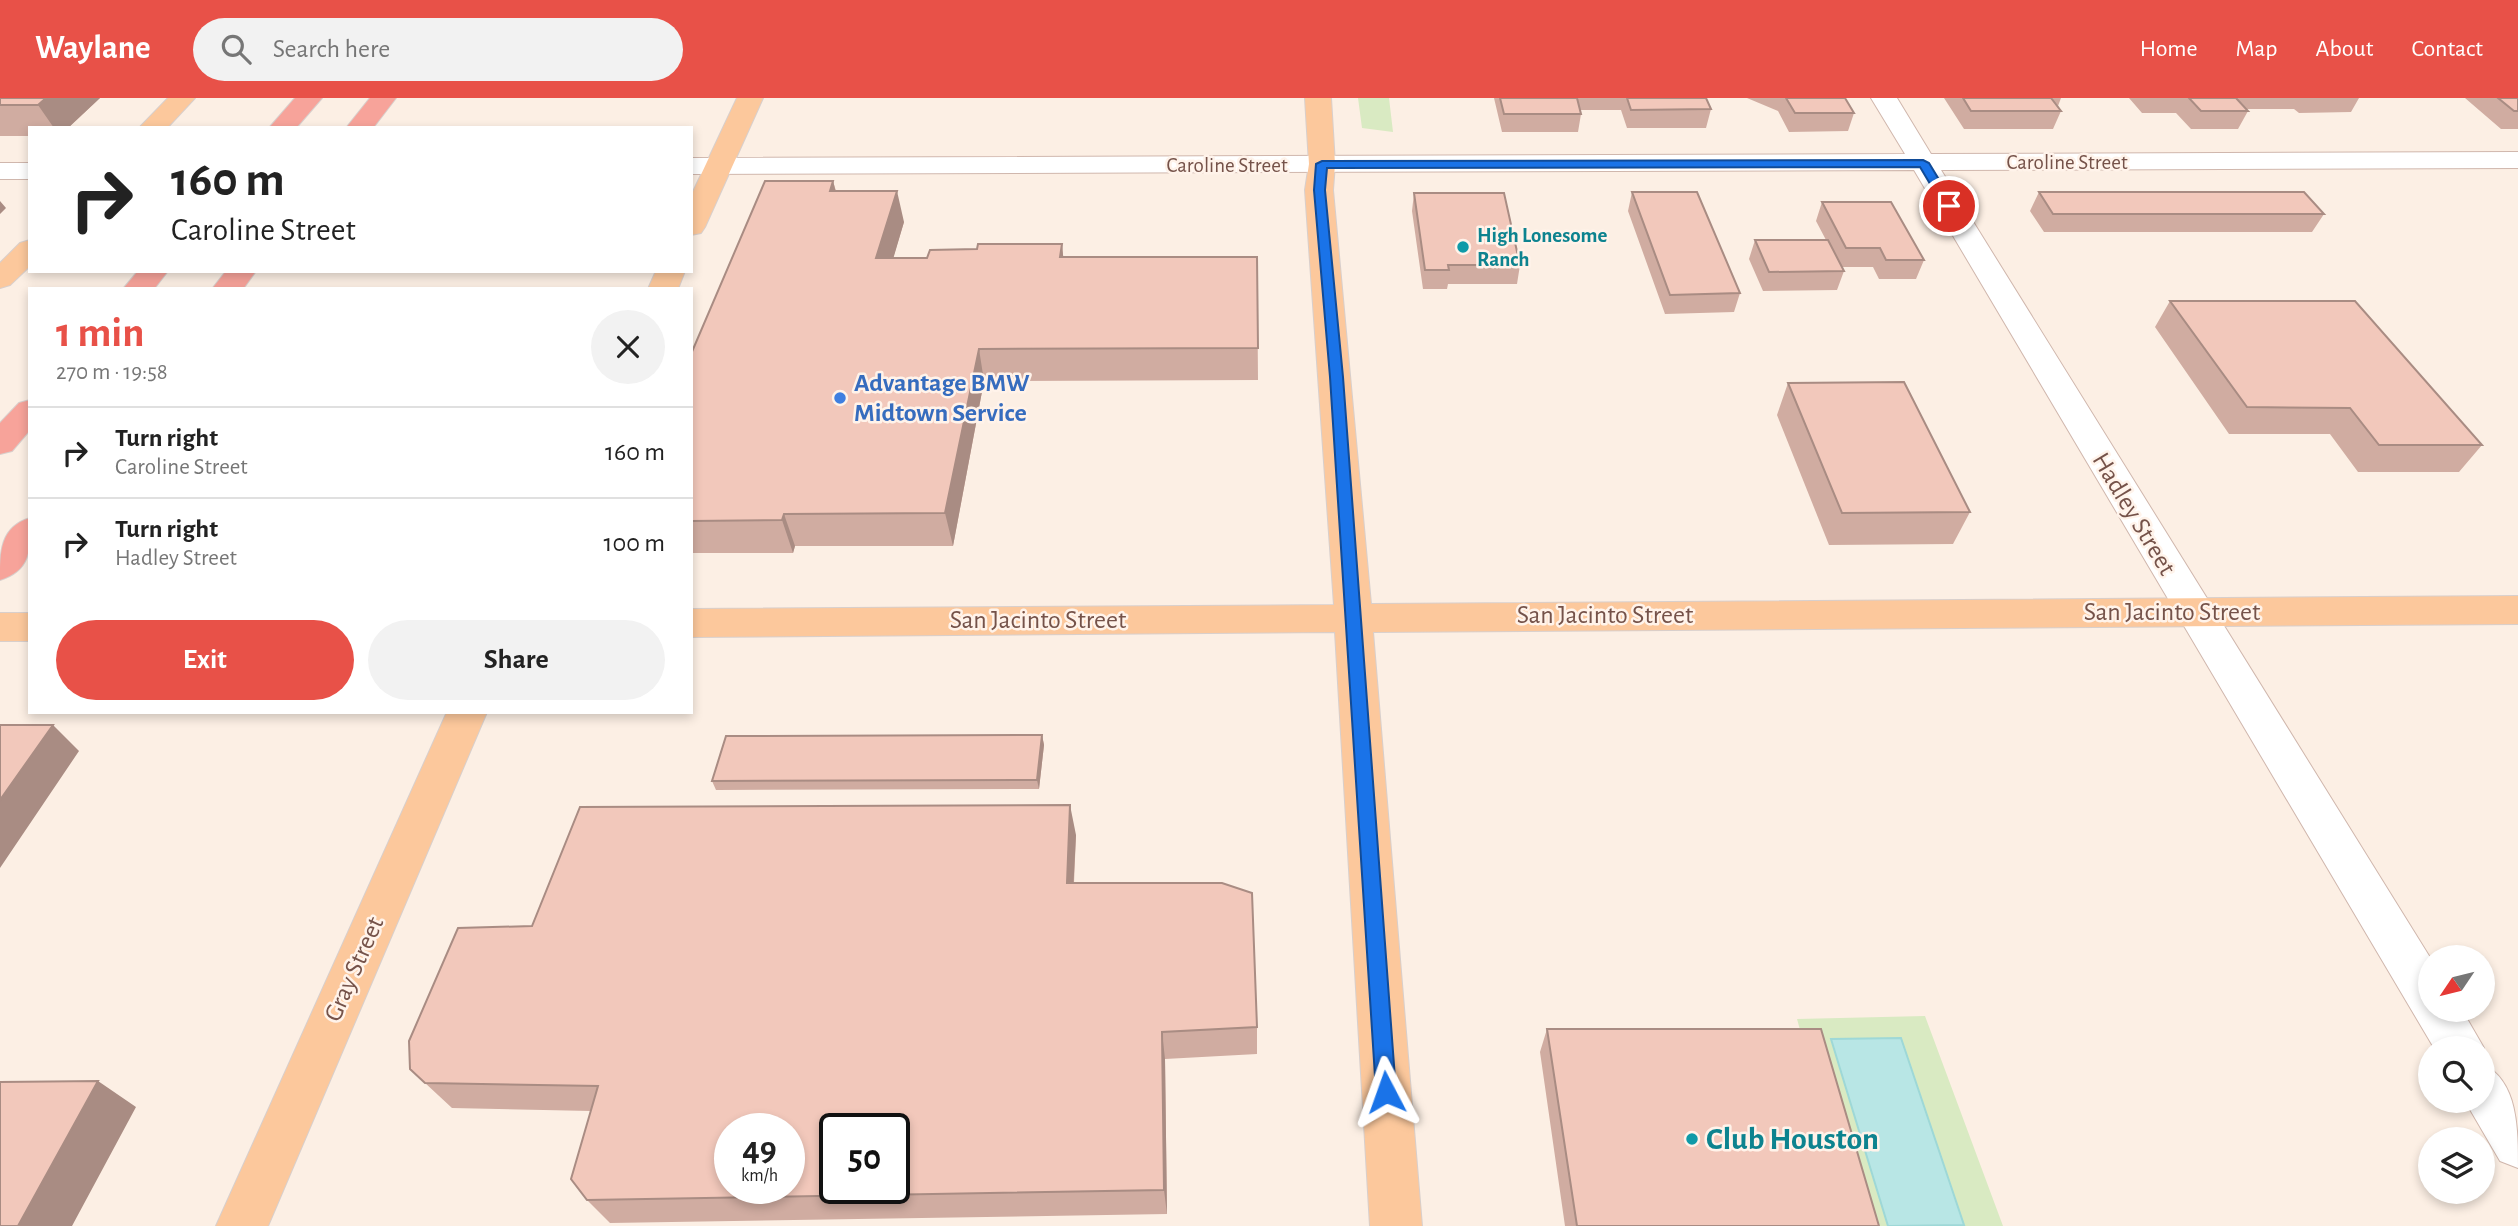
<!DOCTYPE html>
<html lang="en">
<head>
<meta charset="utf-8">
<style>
	body { margin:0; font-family:"Alegreya Sans",sans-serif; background:#f2f2f2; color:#222; height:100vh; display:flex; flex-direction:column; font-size:26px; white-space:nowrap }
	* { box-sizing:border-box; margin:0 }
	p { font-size:23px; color:#767676 }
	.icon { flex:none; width:38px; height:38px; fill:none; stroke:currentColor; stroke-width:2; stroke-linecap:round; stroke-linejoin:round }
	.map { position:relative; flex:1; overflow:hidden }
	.details { position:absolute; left:28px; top:189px; width:665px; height:427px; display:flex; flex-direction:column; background:#fff; border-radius:0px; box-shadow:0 4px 10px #0003 }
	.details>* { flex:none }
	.guide { position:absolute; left:28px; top:28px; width:665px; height:147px; border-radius:0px; box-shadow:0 4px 10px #0003; background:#fff; color:#222; overflow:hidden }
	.needle { width:46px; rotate:235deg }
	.buttons { position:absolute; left:2418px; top:847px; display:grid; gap:14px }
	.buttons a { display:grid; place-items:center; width:77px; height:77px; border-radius:50%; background:#fff; box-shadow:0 4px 10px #0003; font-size:35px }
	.speed { position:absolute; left:714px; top:1015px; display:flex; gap:14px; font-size:35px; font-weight:700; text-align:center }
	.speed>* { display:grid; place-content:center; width:91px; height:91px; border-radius:50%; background:#fff; box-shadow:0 4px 10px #0003; line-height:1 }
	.speed small { font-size:18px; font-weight:400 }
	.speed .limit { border:4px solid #111; border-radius:10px; background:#fff; color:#111 }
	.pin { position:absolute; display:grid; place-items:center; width:60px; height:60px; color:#fff; margin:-30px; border:4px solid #fff; border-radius:50%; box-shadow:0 2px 7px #0007 }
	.me { position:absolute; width:77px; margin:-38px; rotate:356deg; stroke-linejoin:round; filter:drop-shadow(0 0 5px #0008) }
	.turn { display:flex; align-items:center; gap:24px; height:147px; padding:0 28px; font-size:32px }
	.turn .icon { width:91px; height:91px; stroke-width:2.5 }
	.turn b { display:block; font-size:49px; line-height:60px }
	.round { display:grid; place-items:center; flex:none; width:74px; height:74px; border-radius:37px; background:#f2f2f2 }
	.overview { display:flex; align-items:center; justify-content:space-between; height:119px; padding:0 28px }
	h1 { font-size:42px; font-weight:700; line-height:52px; color:#e85148 }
	.primary-button { display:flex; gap:14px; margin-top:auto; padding:14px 28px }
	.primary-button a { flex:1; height:80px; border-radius:42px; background:#e85148; color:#fff; font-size:28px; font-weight:700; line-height:80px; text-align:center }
	.primary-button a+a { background:#f2f2f2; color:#222 }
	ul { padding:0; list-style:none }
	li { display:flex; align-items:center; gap:21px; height:91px; padding:0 28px; border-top:2px solid #e0e0e0 }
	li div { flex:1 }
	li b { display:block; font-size:26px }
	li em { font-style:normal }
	header { display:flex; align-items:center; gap:42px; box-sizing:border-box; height:98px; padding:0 35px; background:#e85148; color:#fff }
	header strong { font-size:33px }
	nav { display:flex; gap:38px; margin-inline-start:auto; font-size:24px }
	.search { width:490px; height:63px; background:#f2f2f2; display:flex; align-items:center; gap:18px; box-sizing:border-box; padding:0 24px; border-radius:38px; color:#767676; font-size:26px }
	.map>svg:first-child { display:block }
	.green { fill:#d9eac2 }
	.water { fill:#b8e6e5; stroke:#9ed8d7; stroke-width:2 }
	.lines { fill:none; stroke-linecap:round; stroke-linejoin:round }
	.minor-casing { stroke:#d0b7ad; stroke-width:2 }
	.major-casing { stroke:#d8cfcc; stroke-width:2 }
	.highway-casing { stroke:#d8cfcc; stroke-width:2 }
	.minor { fill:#fff; fill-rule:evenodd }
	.major { fill:#fcc89c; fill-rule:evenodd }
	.highway { fill:#f7a39a; fill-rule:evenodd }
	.wall { fill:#d0aca1 }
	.shaded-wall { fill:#a98c83 }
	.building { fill:#f2c8bb; stroke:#a98c83; stroke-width:2; fill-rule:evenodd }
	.route { fill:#1a73e8; stroke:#114b97; stroke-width:2 }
	.culture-dot { fill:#0f9aa8; stroke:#fff3ea; stroke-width:2.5 }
	.shop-dot { fill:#3f7fe0; stroke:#fff3ea; stroke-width:2.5 }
	.labels { text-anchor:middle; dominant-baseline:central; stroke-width:5; stroke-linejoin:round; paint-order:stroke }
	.far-street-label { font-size:21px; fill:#755249; stroke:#fff3ea }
	.far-culture-label { font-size:21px; font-weight:bold; fill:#0d838f; stroke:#fff3ea; text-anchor:start }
	.shop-label { font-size:26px; font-weight:bold; fill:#366cbe; stroke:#fff3ea; text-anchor:start }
	.street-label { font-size:26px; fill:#755249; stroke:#fff3ea }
	.near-culture-label { font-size:32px; font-weight:bold; fill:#0d838f; stroke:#fff3ea; text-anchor:start }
</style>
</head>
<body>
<header>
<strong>Waylane</strong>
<div class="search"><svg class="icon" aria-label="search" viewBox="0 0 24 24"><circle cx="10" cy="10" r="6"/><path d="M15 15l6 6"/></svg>Search here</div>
<nav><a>Home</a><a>Map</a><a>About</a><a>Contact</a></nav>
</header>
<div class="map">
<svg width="2518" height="1128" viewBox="0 0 2518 1128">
	<rect width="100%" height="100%" fill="#fcefe4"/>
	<path class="green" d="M1358 0H1389L1393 34 1362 30Z
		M1925 918 2003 1128H1855L1797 921Z"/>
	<path class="water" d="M1901 940 1964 1127 1888 1128 1831 941Z"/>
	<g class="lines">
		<defs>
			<path id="minor" d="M1871 0H1897L1931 56 2518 54V70L1941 72 2431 861V912H2462L2484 950 2483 951 2434 950 1914 72 691 76V60L1905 56Z
				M0 65H30V81H0Z
				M2483 966C2518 984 2518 1030 2518 1070L2500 1063 2465 1003H2483Z"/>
			<path id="major" d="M168 0H195L167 30H139Z
				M737 0H763L705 129 701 135 691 137V98Z
				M1305 0H1331L1335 66 1333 92 1371 506 2518 498V526L1373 534 1422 1128H1370L1335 534 691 539V511L1334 507 1305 92 1309 66Z
				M30 142V168L10 187 0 190V165L20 145Z
				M656 173H685L678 191H648Z
				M0 515H30V543H0Z
				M447 614H487L268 1128H216Z"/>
			<path id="highway" d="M295 0H322L296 30H269Z
				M370 0H396L373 30H346Z
				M138 173H168L154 191H123Z
				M226 173H256L243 191H212Z
				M30 302V332L12 353 0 356V325L19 305Z
				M30 420C30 448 33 472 0 482 0 454 0 429 30 420Z"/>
		</defs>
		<use href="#minor" class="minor-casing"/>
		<use href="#major" class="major-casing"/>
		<use href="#highway" class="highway-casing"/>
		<use href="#minor" class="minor"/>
		<use href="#major" class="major"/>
		<use href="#highway" class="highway"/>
	</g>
	<path class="wall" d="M0 0H100L68 30H30V38H0Z
		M1494 0H1706L1711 11 1706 30H1627L1621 12H1580L1581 16 1578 34H1502Z
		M1747 0H1845L1854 15 1848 33 1789 34 1778 13Z
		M1944 0H2061L2058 8 2061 13 2053 31H1964Z
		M2129 0H2359L2351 14 2299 15 2294 11H2247L2248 13 2238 31H2191L2176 15H2142Z
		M2465 0H2518V31H2501Z
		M833 83 836 93 904 124 893 160H927L977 151 1062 146 1063 159H1257L1258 282 984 283 953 448H795L793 455H691V256Z
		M1632 94 1740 195 1734 214 1665 216 1628 113Z
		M2039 94 2324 116 2312 134H2044L2030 113Z
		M1414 95 1520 167 1517 186H1448L1447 191H1423L1412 113Z
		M1822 104 1924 162 1916 181H1879L1873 169H1842L1844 173 1837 192 1763 193 1749 161 1755 142H1826L1816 123Z
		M2170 203 2482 347 2459 374H2358L2330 336H2229L2155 229Z
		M1788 285 1970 414 1953 446 1829 447 1777 317Z
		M1042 637 1044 647 1039 691 716 692 712 683Z
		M1076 737 1074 785 1257 929V956L1165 961 1167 1116 610 1125 587 1102 591 1013 452 1010 410 971 532 828Z
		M1547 931 1879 1128H1565L1540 954Z"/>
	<path class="shaded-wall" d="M46 0H100L68 30H54L38 7Z
		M833 83 841 114 830 93Z
		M897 93 904 124 884 192 876 160Z
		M0 103 6 110 0 116Z
		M1062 146 1065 177 1060 159Z
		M979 251 984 283 953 448 945 415Z
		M784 416 795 448 793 455 782 422Z
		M53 627 79 653 0 770V702Z
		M1042 637 1044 647 1039 691 1037 682Z
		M1070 707 1076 737 1072 814 1067 785Z
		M1162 934 1165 961 1167 1116 1164 1092Z
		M98 983 136 1009 72 1128H18Z"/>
	<path class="building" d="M0 0H46L38 7H0Z
		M1500 0H1577L1581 16H1504Z
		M1627 0H1706L1711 11 1631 12Z
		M1786 0H1845L1854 15H1795Z
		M1963 0H2051L2061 13H1971Z
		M2189 0H2236L2248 13H2201Z
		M2498 0H2518V13H2514Z
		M765 83H833L830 93H897L876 160H927L930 152 977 151 978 146H1062L1060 159H1257L1258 250 979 251 945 415 784 416 782 422 691 423V256Z
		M1632 94H1697L1740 195 1670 197Z
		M2039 94H2304L2324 116H2053Z
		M1414 95H1504L1520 167H1448L1449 172H1425Z
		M1822 104H1891L1924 162H1886L1880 150H1846Z
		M1755 142H1828L1844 173 1769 174Z
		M2170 203H2355L2482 347H2379L2350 310 2247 309Z
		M1904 284 1970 414 1842 415 1788 285Z
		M0 627H53L0 702Z
		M1042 637 1037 682 712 683 726 638Z
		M1070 707 1067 785H1222L1252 795 1257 929 1162 934 1164 1092 587 1102 571 1081 598 988 425 985 410 971 409 943 458 830 532 828 580 709ZM730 1031H789V1090H730ZM835 1031H894V1090H835Z
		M1547 931H1821L1879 1128H1577Z
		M98 983 18 1128H0V984Z"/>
	<path class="route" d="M1923 62 1929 65 1955 108 1953 111H1945L1920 69 1327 70 1325 92 1343 279 1396 994 1393 1001 1386 1004 1379 1001 1376 994 1330 279 1314 92 1316 66 1322 63Z"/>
	<g class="culture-dot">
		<circle cx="1463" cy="149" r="7"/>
		<circle cx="1692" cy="1041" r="7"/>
	</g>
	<circle class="shop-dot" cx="840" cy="300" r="7"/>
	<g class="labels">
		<g class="far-street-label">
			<text x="2067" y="64">Caroline Street</text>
			<text x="1227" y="67">Caroline Street</text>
		</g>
		<g class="far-culture-label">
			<text x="1477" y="137">High Lonesome<tspan x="1477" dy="24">Ranch</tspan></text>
		</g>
		<g class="shop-label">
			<text x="854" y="285">Advantage BMW<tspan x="854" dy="30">Midtown Service</tspan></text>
		</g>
		<g class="street-label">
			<text transform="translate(2134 416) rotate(59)">Hadley Street</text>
			<text x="2172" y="514">San Jacinto Street</text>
			<text x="1605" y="517">San Jacinto Street</text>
			<text x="1038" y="522">San Jacinto Street</text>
			<text transform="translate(354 871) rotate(-66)">Gray Street</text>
		</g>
		<g class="near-culture-label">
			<text x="1706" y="1041">Club Houston</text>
		</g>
	</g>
</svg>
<div class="buttons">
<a><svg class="needle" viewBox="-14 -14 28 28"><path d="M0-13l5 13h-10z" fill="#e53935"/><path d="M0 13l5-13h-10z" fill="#767676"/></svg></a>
<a><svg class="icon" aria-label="search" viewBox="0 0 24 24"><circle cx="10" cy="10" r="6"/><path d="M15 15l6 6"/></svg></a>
<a><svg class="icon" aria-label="layers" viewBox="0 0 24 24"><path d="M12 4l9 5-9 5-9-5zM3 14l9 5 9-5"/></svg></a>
</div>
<div class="speed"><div>49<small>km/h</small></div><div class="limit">50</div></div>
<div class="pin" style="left:1949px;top:108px;background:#d93025"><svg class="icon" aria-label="arrive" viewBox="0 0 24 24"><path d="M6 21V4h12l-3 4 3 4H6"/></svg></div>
<svg class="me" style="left:1386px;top:994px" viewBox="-20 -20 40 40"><path d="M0-17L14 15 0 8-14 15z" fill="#1a73e8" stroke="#fff" stroke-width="4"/></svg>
<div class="guide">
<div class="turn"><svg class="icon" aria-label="right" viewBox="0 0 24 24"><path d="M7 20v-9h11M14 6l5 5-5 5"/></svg><div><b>160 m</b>Caroline Street</div></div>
</div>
<section class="details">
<div class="overview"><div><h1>1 min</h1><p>270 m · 19:58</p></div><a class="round"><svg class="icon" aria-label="close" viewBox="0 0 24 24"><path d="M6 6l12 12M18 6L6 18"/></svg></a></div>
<ul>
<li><svg class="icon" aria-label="right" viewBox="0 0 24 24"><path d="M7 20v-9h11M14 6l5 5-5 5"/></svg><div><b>Turn right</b><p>Caroline Street</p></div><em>160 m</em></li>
<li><svg class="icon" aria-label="right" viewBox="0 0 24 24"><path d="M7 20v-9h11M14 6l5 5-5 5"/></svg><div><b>Turn right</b><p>Hadley Street</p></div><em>100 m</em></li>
</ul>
<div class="primary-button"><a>Exit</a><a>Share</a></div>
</section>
</div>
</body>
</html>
